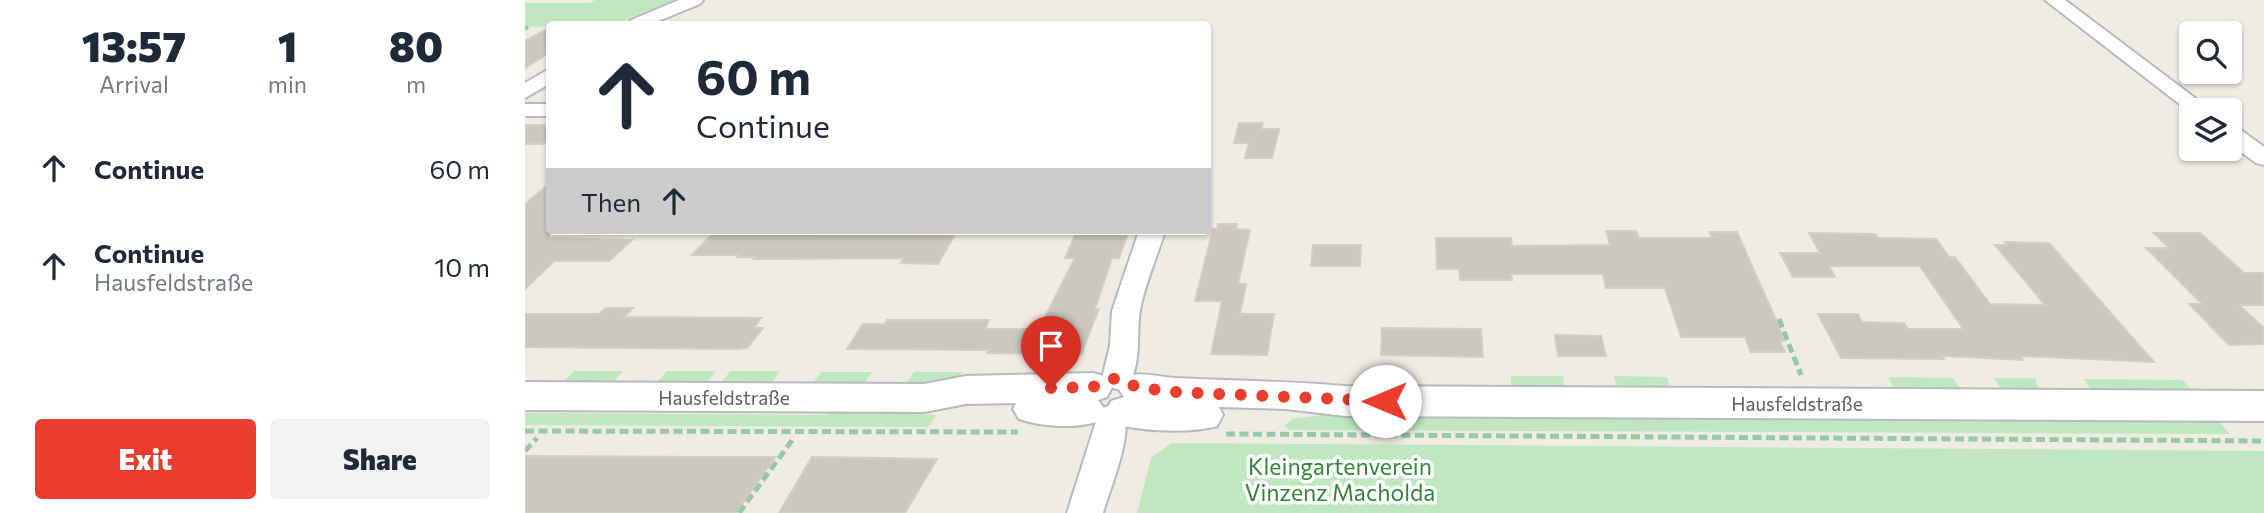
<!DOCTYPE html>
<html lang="en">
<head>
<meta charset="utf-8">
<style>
	body { margin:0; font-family:Commissioner,sans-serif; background:#f2f2f3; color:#1f2937; height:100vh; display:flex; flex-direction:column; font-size:26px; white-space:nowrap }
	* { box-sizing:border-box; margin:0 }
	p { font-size:23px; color:#747a83 }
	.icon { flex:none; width:38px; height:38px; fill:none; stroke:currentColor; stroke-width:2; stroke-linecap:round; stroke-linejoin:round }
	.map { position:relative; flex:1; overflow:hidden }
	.panel { display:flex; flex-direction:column; background:#fff; width:525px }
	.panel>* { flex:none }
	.top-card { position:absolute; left:21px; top:21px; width:665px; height:214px; border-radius:7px; box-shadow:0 2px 5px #0004; background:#fff; color:#1f2937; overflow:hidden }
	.tools { position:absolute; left:1654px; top:21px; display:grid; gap:14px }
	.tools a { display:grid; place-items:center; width:63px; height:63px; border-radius:7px; background:#fff; box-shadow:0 2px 5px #0004; font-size:35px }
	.pin { position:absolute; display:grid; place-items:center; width:60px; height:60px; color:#fff; margin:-72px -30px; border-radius:50% 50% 50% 0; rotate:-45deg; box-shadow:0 0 7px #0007 }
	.pin .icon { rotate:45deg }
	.me { position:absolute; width:77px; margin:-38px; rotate:270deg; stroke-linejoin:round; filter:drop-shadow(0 0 5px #0008) }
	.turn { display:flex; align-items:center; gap:24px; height:147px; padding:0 35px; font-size:32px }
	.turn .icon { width:91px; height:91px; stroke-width:2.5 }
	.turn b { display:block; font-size:49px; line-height:60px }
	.then { display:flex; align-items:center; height:66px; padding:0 35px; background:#0003; gap:14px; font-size:26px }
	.eta { display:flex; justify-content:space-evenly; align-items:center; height:119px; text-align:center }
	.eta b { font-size:42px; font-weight:800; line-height:49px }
	.button { display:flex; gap:14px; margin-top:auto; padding:14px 35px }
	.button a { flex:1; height:80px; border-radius:7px; background:#eb3d2d; color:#fff; font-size:28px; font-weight:800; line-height:80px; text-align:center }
	.button a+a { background:#f2f2f3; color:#1f2937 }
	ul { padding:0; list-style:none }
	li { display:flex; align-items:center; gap:21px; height:98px; padding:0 35px }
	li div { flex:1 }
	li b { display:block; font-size:26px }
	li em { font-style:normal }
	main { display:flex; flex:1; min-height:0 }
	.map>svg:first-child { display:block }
	.green { fill:#c0e7c0 }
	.building { fill:#cac7c1; stroke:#d3cec2; stroke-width:2 }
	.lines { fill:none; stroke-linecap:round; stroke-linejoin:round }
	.minor-casing { stroke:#b6b9be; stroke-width:4 }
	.tertiary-casing { stroke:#b6b9be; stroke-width:4 }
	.path-far1 { stroke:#99c8a6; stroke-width:3.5; stroke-dasharray:5 2.5; stroke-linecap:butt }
	.path { stroke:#99c8a6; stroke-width:5; stroke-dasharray:9 4.5; stroke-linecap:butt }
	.minor { fill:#fff; fill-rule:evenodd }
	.tertiary { fill:#fff; fill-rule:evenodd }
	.route { stroke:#eb3d2d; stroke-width:12; stroke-dasharray:0 21.6 }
	.labels { text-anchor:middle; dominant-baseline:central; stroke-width:7; stroke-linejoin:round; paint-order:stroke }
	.street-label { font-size:19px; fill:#5c6065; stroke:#fff }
	.near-park-label { font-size:23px; fill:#338438; stroke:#fff }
</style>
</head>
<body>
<main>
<section class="panel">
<div class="eta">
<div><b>13:57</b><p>Arrival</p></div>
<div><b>1</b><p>min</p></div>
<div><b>80</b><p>m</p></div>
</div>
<ul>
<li><svg class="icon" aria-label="ahead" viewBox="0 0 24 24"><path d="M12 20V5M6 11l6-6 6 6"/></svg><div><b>Continue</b></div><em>60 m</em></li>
<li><svg class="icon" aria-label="ahead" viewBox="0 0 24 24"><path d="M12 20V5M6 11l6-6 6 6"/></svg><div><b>Continue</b><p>Hausfeldstraße</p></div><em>10 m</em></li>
</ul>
<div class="button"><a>Exit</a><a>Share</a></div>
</section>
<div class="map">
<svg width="1739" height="513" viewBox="0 0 1739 513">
	<rect width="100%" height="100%" fill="#efece4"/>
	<path class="green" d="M70 0H149L90 24 0 27V3H65Z
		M49 371H98L86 385H35Z
		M142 371H191L179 386H128Z
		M205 371H255L244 387 194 386Z
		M296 372H347L337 387 286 386Z
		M389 372H437L431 383 381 385Z
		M986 376H1038L1040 391H987Z
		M1089 376 1142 377 1146 392H1093Z
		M1363 377 1428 378 1438 393H1371Z
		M1469 378H1510L1515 393 1479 394Z
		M1558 379 1657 380 1672 394H1570Z
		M307 409 359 410 411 415 403 427 0 425V413L301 415Z
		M827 411 845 413V418L1661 422 1658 417H1690L1705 434 765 430 759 426 767 419Z
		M647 443 1739 451V513H612L626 458Z"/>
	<path class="building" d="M24 28V53L0 68V41Z
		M714 123H738L736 129H754L747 158H720L724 143H709Z
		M0 125H24V139L18 144H0Z
		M24 184V238L107 240 84 261H29L0 289V204Z
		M693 224H712L711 229 725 230 713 284H721L715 314H749L742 355 686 354 697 301H670L688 229H692Z
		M552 231H599L597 236H602L594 258H587L570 309H574L556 354H538L536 360H511L514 354 462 353 463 350 322 349 338 324H360L362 320H464L460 329H507L515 327 550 258H540Z
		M1081 231H1111L1114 238H1187L1185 232H1212L1251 320 1259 341H1255L1260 352H1226L1220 337H1156L1140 288H1081L1078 274H986L987 280H935L934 269H912L911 238H986L987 246 1085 245Z
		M299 232 296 235 429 236 413 264 376 263 379 258 229 259 231 257H212L214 255H167L188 233Z
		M1284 233 1350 234 1353 238 1411 239 1424 257H1430L1465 304 1520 305 1470 245H1482L1480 242 1524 243 1629 362 1495 356 1498 360 1417 356 1419 359 1316 358 1293 314H1333L1337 322 1379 323 1383 329H1438L1395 266H1304L1310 277H1268L1255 253H1295Z
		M1629 233H1675L1719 273H1739V305H1714L1739 328V344L1704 345 1664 304H1677L1621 248H1644Z
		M788 245H836L835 266H786Z
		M81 308H108L99 317 236 318 229 328H238L222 348 211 349 0 347V314H74Z
		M857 328 956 329 958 357 856 355Z
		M1030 335 1076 336 1081 356H1033Z
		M0 456 190 457H250L211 513H0Z
		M287 457 358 458 412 459 380 513H254Z"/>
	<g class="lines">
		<defs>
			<path id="minor" d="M154 0H178L175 4 126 24H103L106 20Z
				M1520 0H1540L1686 110H1666V113Z
				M24 69V84L0 98V83Z
				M0 104H24V116H0Z
				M1704 126 1712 127 1739 147V165L1731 163 1704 143Z
				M614 231H640C632 257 620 284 615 310 611 336 617 362 603 386L592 389 581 386 577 378 585 346 587 311Z
				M586 405 597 409C610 431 585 488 578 513H542L575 409Z"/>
			<path id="tertiary" d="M568 373 582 377 587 387 582 397 573 400 581 411 586 401 599 397 592 387 597 377C616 371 632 377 651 378 707 381 764 381 820 386L1739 391V421L820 416 761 409 694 407 698 415 692 426C665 434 613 431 586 423L580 412 575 421C551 429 518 427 494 419L488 409 491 403 441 404 399 412 0 410V382L399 384 441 376Z"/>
		</defs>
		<use href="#minor" class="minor-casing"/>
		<use href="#tertiary" class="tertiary-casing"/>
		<path class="path-far1" d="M0 29 3 27"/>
		<path class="path" d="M1254 319 1276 375
			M0 431 493 432
			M701 434 1739 441
			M0 451 12 438
			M214 513 268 439"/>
		<use href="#minor" class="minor"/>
		<use href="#tertiary" class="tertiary"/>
	</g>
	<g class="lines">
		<path class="route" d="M526 388 568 387 581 380 595 378 611 387 649 392 860 401"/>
	</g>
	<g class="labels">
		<g class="street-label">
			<text x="199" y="397">Hausfeldstraße</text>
			<text x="1272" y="403">Hausfeldstraße</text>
		</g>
		<g class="near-park-label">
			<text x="815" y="466">Kleingartenverein<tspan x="815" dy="26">Vinzenz Macholda</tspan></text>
		</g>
	</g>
</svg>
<div class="tools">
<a><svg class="icon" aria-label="search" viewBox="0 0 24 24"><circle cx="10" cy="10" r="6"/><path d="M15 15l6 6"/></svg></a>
<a><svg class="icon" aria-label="layers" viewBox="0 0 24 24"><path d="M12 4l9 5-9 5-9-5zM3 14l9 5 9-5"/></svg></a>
</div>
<div class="pin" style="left:526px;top:388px;background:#d93025"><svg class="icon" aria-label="arrive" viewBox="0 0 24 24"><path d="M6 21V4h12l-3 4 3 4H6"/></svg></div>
<svg class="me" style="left:860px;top:401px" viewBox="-20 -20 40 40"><circle r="19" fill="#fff"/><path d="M0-13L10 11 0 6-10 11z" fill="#eb3d2d"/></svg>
<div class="top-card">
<div class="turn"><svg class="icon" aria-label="ahead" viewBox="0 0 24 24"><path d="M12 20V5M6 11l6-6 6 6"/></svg><div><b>60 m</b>Continue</div></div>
<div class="then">Then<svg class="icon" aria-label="ahead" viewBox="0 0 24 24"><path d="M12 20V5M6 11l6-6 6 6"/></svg></div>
</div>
</div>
</main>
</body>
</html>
